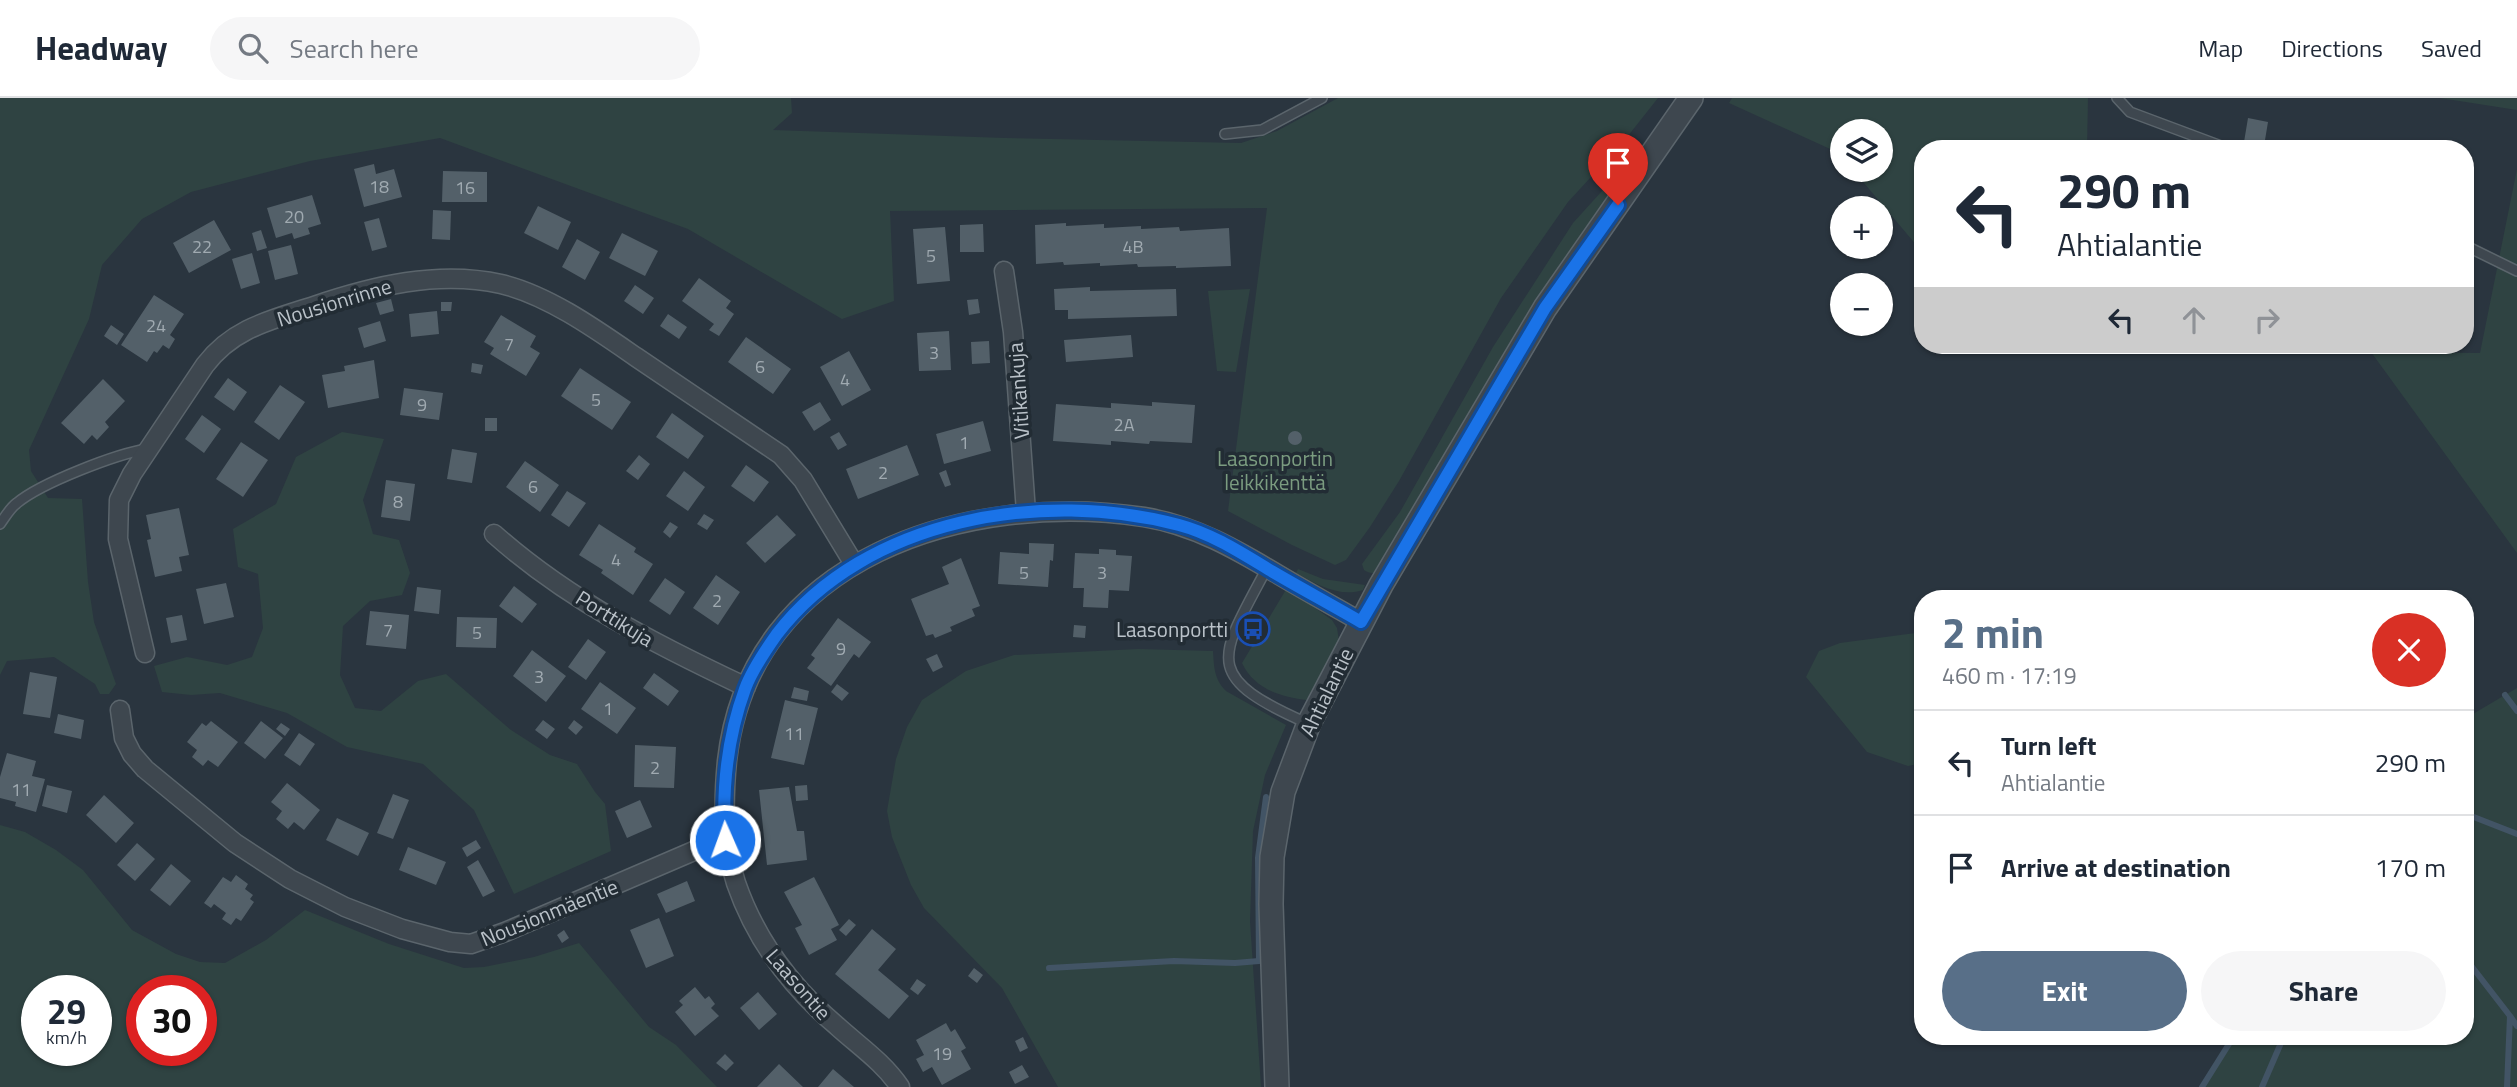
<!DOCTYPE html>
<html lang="en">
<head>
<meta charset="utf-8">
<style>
	body { margin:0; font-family:"Titillium Web",sans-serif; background:#f6f6f7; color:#1f2937; height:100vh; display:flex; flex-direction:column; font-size:26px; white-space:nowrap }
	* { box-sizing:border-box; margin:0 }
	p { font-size:23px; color:#747a83 }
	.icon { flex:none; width:38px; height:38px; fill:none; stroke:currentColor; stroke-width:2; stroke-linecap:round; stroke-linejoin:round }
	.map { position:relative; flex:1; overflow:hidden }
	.sheet { position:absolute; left:1914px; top:492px; width:560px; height:455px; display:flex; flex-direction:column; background:#fff; border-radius:28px; box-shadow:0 2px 5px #0004 }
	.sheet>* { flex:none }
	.top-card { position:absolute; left:1914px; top:42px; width:560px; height:214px; border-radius:28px; box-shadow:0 2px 5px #0004; background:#fff; color:#1f2937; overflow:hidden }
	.controls { position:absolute; left:1830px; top:21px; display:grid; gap:14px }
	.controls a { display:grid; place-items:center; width:63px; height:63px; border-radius:50%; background:#fff; box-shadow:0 2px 5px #0004; font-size:35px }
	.speed { position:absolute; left:21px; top:877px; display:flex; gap:14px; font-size:35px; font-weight:700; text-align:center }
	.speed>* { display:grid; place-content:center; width:91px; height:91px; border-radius:50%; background:#fff; box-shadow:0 2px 5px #0004; line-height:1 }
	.speed small { font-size:18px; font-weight:400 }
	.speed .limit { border:10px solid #d22; background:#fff; color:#111 }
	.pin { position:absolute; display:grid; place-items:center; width:60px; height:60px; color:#fff; margin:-72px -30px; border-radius:50% 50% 50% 0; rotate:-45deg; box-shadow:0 0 7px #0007 }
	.pin .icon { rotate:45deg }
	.me { position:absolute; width:77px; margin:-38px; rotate:358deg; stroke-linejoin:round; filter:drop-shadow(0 0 5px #0008) }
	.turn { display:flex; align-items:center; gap:24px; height:147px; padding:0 28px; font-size:32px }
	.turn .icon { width:91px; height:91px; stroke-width:2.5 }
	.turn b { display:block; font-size:49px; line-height:60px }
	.lanes { display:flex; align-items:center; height:66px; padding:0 28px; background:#0003; justify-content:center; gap:35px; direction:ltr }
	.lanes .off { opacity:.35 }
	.round { display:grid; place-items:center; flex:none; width:74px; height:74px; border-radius:37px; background:#f6f6f7 }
	.head { display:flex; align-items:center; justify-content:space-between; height:119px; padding:0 28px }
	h1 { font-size:42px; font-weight:700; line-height:52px; color:#586f88 }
	.action { display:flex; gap:14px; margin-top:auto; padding:14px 28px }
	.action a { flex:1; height:80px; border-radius:42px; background:#586f88; color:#fff; font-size:28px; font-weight:700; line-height:80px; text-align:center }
	.action a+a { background:#f6f6f7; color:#1f2937 }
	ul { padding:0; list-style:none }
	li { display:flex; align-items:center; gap:21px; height:105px; padding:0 28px; border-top:2px solid #e0e1e3 }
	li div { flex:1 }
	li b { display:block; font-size:26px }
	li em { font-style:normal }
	header { display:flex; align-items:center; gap:42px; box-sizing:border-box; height:98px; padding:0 35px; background:#fff; border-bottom:2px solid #e0e1e3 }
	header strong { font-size:33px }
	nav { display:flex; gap:38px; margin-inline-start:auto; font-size:24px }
	.search { width:490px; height:63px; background:#f6f6f7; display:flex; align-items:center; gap:18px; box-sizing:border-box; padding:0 24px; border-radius:38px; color:#747a83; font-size:26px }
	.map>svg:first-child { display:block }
	.green { fill:#2f4342; fill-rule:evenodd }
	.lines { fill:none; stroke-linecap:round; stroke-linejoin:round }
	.stream { stroke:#425465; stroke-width:6 }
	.building { fill:#536069 }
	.service-casing { stroke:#5b656c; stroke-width:12 }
	.minor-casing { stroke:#5b656c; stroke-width:21 }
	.tertiary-casing { stroke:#5b656c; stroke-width:26 }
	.service { stroke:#3e474f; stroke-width:9 }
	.minor { stroke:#3e474f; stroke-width:18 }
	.tertiary { stroke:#3e474f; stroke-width:23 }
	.route-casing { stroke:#114b97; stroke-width:18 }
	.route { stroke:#1a73e8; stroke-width:12 }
	.labels { text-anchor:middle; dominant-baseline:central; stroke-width:7; stroke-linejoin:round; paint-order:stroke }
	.number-label { font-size:18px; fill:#a0aab1 }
	.street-label { font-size:21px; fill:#bac2c9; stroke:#222c34 }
	.park-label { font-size:21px; fill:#7b9c80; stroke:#222c34 }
	.poi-label { font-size:21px; fill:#bac2c9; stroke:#222c34; text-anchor:end }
</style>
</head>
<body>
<header>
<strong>Headway</strong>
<div class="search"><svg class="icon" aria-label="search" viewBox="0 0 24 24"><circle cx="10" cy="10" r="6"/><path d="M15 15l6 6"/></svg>Search here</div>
<nav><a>Map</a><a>Directions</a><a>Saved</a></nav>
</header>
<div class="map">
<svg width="2517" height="989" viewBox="0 0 2517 989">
	<rect width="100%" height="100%" fill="#2a353f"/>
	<path class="green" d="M0 0H791L792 15 773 32 1005 40 1241 45 1277 33 1338 0H1658L1624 43 1568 104 1501 200 1399 383 1370 429 1346 462 1335 467 1292 447 1228 413 1267 110 890 113 894 203 842 221 688 131 440 40 310 63 191 94 142 121 102 167 89 221 29 352 31 373 48 400 82 401 88 484 94 524 116 586 109 596H100L95 586 54 559 7 563 0 577Z
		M1732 0H2088L2087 51H1923V155L1853 72H1881V33H1843V59L1839 55 1729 5Z
		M2440 0H2517V12Z
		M1650 40 1651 44 1606 102 1517 232 1381 471C1376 476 1370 476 1364 472L1362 466 1400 414 1493 249 1573 125Z
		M2517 71V455L2371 254 2480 255Z
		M1250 191 1236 274 1217 273 1208 193Z
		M342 334 384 341 363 402 373 436 399 442 410 475 402 497 370 503 343 528 340 577 355 610 381 613 418 583 446 576 511 632 550 657 577 666 595 694 605 706 611 753 514 796 474 712 423 666 347 649 287 615 220 595 191 597 162 594 154 568 187 559 227 567 252 559 263 530 258 476 238 469 233 431 276 406 296 359Z
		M1298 471 1323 481 1365 487 1363 492C1340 500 1316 486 1296 475Z
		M1287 490 1332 522 1337 530 1339 543 1307 602C1281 599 1254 591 1242 565Z
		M1923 534V665L1908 668 1867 654 1806 579 1819 553 1840 545Z
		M1138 551 1213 553C1214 569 1214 581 1226 593L1286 627 1265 677 1253 733 1250 823 1261 989H1058L1002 890 924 810 911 787 892 739 887 713 896 661 907 629 922 602 966 573 1014 557Z
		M2517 590V989H2202L2234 938H2466V620Z
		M0 727 25 734 56 752 83 772 132 832 176 856 200 864 225 865 266 842 305 812 389 846 464 870 484 869 534 859 579 845 649 929 676 947 717 989H0ZM37 892H96V952H37ZM142 892H201V952H142Z"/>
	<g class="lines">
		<path class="stream" d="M2505 597 2517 613
			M2466 716 2517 736
			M2466 861 2510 918 2507 989
			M1049 870 1174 863 1235 865 1259 863 1258 760 1266 699
			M2510 918 2517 928
			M2202 989 2234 938
			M2262 989 2284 938"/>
	</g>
	<path class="building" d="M2248 20 2268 24 2264 48 2244 44Z
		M374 66 376 76 394 71 402 99 364 109 354 71Z
		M443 73 487 74V104H442Z
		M312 97 321 126 308 130 310 136 294 141 292 135 276 140 267 110Z
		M538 108 571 124 558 152 524 135Z
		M433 112 451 113 450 142 432 141Z
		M379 120 387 149 372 153 364 124Z
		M214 122 231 152 189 175 173 145Z
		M1066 125V128L1104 126V130L1141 128V131L1179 129 1180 133 1229 130 1231 168 1176 170V168L1138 169 1137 166 1100 168V165L1064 167 1063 164 1036 166 1035 127Z
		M983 126 984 154H960V127Z
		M945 129 950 183 917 186 913 131Z
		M261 132 267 150 257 153 252 135Z
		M622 135 658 153 645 178 609 160Z
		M577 141 600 154 585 182 562 169Z
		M291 147 298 176 275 182 268 153Z
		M252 155 260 185 241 191 232 161Z
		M699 180 731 203 726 210 734 216 719 238 709 232 714 226 682 203Z
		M635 187 654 200 643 216 624 203Z
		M1090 189V193L1176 191 1177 218 1068 221V212H1055L1054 191Z
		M154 197 184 216 170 237 175 241 169 251 163 247 157 255 154 253 147 264 121 247Z
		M391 201 394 213 380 217 376 205Z
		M978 201 980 215 969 217 967 202Z
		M441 204H452L451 213H441Z
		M437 213 439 236 411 239 409 216Z
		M668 216 687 229 679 241 660 228Z
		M501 217 536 238 530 249 540 255 526 278 490 256 494 250 484 244Z
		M380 223 386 243 364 250 358 230Z
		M111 227 124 236 117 247 104 238Z
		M949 233 951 272 919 273 917 235Z
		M1131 237 1133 259 1066 264 1064 242Z
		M746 239 791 271 773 296 728 264Z
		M989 243 990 265 972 266 971 244Z
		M849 253 871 292 842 308 820 269Z
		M374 262 379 300 328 310 322 277 345 273 344 268Z
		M472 265 483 267 481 276 471 274Z
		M580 270 631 304 612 332 561 298Z
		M228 280 247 294 234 313 214 299Z
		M103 281 125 303 105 324 109 329 97 342 92 337 84 346 61 325Z
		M280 287 305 304 279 342 254 324Z
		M404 290 443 295 439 322 400 317Z
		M820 304 831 322 814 333 802 314Z
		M1152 304 1195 307 1192 345 1150 343 1149 346 1111 343V347L1053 343 1056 306 1111 310V305L1152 308Z
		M672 315 704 338 688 361 656 339Z
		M202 317 221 331 204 355 185 341Z
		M485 320H497V333H485Z
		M983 323 991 353 944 366 936 336Z
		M1288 340a7 7 0 1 1 14 0a7 7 0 1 1-14 0Z
		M839 334 847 347 838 352 830 339Z
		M241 344 268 362 243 399 216 381Z
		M907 347 919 377 858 401 846 371Z
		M452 351 477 355 472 385 447 381Z
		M639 357 650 366 638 382 626 373Z
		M525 363 559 387 540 414 506 389Z
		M746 367 769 384 754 404 731 388Z
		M946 372 951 387 945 389 939 375Z
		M684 373 705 389 688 413 666 398Z
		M386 382 415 386 410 423 381 419Z
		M567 393 586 405 569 429 551 417Z
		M179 410 189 457 179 459 182 473 155 479 147 442 151 441 146 417Z
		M704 416 714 422 707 432 697 426Z
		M777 417 796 437 765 465 746 445Z
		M670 424 678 429 670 440 663 434Z
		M599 426 636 450 634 454 653 466 633 497 601 475 603 472 579 457Z
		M1029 445 1054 446 1053 463 1050 462 1048 489 998 486 1000 454 1029 456Z
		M1099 451 1116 452V457L1132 458 1129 493 1109 492 1108 510 1083 509 1084 490H1073L1075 455 1099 456Z
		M961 460 980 508 972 511 975 518 950 529 952 533 935 540 933 536 926 538 911 501 949 486 942 469Z
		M716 477 740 494 718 527 693 510Z
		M665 480 685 494 670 517 649 503Z
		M226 485 234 519 204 526 196 491Z
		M514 488 537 506 522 525 499 508Z
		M417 489 441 492 439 516 414 513Z
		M370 513 409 517 406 551 366 547Z
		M182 517 187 542 171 545 166 520Z
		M457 519 497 520 496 550 456 549Z
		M838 520 871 544 859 560 854 556 831 588 807 570 815 560 811 557Z
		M1074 527 1086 528 1085 540 1073 539Z
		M588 541 606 554 586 582 568 569Z
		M532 552 566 578 546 604 513 578Z
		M937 556 943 569 933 574 926 561Z
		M30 574 57 579 50 620 23 616Z
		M654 575 679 593 668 608 643 590Z
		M600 584 636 610 617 636 581 611Z
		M837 586 849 595 842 603 831 594Z
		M794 589 809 593 807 603 791 600Z
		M785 602 818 610 804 667 771 660Z
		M58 616 84 622 81 641 54 635Z
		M543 622 555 631 547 641 535 632Z
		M574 622 583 629 576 637 568 630Z
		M211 623 238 644 218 669 208 662 203 668 192 659 197 652 187 644 202 625 206 628Z
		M261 623 283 640 265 661 244 645Z
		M281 625 290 631 285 638 276 631Z
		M299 635 315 646 300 668 284 657Z
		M635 647 676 649 674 690 634 689Z
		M7 655 36 663 32 678 45 681 36 714 15 708 16 704 0 700V679Z
		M287 685 320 712 304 732 294 724 288 731 276 721 282 713 271 704Z
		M47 687 72 693 67 715 42 708Z
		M807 687 808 702 796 703 795 688Z
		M789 689 797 733H804L807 762 767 767 759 692Z
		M393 696 409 702 393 741 377 735Z
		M104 697 134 725 116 745 86 717Z
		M640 702 652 729 627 740 615 713Z
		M337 720 369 735 358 758 326 742Z
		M476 742 481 750 467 759 462 750Z
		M137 745 155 761 135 783 117 767Z
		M408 749 446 764 436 787 399 772Z
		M478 762 495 793 483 799 467 769Z
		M171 766 191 783 170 808 150 792Z
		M236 777 248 786 245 791 253 797 250 801 254 804 241 823 236 820 231 827 222 821 226 815 214 806 211 810 204 805 223 779 231 784Z
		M814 779 839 827 831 831 837 842 809 857 795 830 802 827 784 794Z
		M687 783 695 803 666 815 657 796Z
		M659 820 674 858 646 870 630 832Z
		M849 821 856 827 846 838 839 832Z
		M872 831 896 851 878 872 909 898 889 921 835 876Z
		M564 832 569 840 562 845 557 837Z
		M974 870 983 877 977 885 968 878Z
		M917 881 926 887 918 897 910 891Z
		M695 889 705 901 709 898 715 906 711 910 719 918 695 938 675 914 683 907 679 903Z
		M758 894 777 916 759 932 740 910Z
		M946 925 951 934 955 931 966 950 961 953 971 971 942 987 932 969 923 974 916 961 924 957 916 942Z
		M1023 939 1028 950 1020 954 1015 943Z
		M725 956 734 965 726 973 716 965Z
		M779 966 803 989H757Z
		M1022 967 1029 979 1015 986 1009 974Z
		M833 971 854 989H818Z"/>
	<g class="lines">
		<defs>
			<path id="service" d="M2117 0 2130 14 2229 51
				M1225 36 1262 32 1322 0
				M2466 148 2517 173
				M0 426C5 419 10 410 17 405 41 385 116 356 147 351
				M1267 470C1219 560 1200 578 1307 625"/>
			<path id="minor" d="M1004 173 1013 234 1026 414
				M494 436C568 502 657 547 746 589
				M145 555 118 441 119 402 132 376 205 267C233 230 271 222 314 208 373 188 438 172 501 186 548 197 597 232 636 259 684 291 733 325 781 357L803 382 854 466
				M120 612 124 640 132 656 145 671 235 745 290 781 345 809 402 831 450 844 471 846 505 834 710 746 725 742
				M900 989C883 964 859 948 837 928 791 889 756 843 736 785 723 745 723 705 727 663 750 458 968 393 1144 419 1194 427 1237 452 1279 477 1306 493 1333 508 1361 524"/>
			<path id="tertiary" d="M1277 989 1271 806 1272 759 1283 694 1309 625 1381 487 1545 210 1691 0"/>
		</defs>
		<use href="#service" class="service-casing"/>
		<use href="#minor" class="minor-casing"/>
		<use href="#tertiary" class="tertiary-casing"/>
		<use href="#service" class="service"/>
		<use href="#minor" class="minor"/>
		<use href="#tertiary" class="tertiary"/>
	</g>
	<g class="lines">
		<defs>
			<path id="route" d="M725 742C722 691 727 640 745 591 752 572 765 553 777 536 866 420 1043 391 1179 427 1213 436 1243 456 1273 474 1302 491 1332 507 1361 524L1545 210 1618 107"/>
		</defs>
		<use href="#route" class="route-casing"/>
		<use href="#route" class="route"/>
	</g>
	<defs>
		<symbol id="bus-ring" viewBox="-11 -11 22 22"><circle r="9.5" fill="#222c34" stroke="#1a4fb4" stroke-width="1.5"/><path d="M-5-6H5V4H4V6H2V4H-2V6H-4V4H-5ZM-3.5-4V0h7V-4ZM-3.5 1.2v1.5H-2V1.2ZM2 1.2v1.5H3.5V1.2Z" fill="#1a4fb4"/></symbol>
	</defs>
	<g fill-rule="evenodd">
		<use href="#bus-ring" x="1234" y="512" width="38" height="38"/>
	</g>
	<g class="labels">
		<g class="number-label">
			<text x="379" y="88">18</text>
			<text x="465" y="89">16</text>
			<text x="294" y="118">20</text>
			<text x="202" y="148">22</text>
			<text x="1133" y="148">4B</text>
			<text x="931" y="157">5</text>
			<text x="156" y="227">24</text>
			<text x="509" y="246">7</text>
			<text x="934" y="254">3</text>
			<text x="760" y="268">6</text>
			<text x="845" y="281">4</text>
			<text x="596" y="301">5</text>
			<text x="422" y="306">9</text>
			<text x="1124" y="326">2A</text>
			<text x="964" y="344">1</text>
			<text x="883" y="374">2</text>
			<text x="533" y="388">6</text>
			<text x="398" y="403">8</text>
			<text x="616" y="461">4</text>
			<text x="1024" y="474">5</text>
			<text x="1102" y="474">3</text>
			<text x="717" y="502">2</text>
			<text x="388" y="532">7</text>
			<text x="477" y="534">5</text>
			<text x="841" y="550">9</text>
			<text x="539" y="578">3</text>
			<text x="608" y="610">1</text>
			<text x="794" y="635">11</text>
			<text x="655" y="669">2</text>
			<text x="21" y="691">11</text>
			<text x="942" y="955">19</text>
		</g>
		<g class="street-label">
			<text transform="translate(334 204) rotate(-17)">Nousionrinne</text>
			<text transform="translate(1018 293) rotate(-94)">Vitikankuja</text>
			<text transform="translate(615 520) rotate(32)">Porttikuja</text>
			<text transform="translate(1326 594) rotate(-64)">Ahtialantie</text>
			<text transform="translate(549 814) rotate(-22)">Nousionmäentie</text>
			<text transform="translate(799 886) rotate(49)">Laasontie</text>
		</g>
		<g class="park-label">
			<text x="1275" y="360">Laasonportin<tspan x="1275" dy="24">leikkikenttä</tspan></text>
		</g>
		<g class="poi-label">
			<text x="1228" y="531">Laasonportti</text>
		</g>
	</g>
</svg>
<div class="controls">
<a><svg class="icon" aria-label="layers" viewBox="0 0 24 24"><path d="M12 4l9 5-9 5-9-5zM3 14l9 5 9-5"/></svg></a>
<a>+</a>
<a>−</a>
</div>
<div class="speed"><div>29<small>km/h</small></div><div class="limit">30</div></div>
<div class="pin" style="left:1618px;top:107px;background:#d93025"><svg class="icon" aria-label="arrive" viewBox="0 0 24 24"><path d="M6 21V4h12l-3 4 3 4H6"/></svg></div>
<svg class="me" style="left:725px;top:742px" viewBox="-20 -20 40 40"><circle r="17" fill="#1a73e8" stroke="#fff" stroke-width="3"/><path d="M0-11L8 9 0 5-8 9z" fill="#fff"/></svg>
<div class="top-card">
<div class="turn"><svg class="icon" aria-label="left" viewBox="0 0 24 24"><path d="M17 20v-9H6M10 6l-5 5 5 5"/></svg><div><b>290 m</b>Ahtialantie</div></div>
<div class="lanes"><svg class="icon" aria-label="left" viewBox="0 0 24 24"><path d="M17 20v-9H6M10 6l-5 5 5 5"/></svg><svg class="icon off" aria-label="ahead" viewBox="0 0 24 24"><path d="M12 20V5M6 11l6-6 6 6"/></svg><svg class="icon off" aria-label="right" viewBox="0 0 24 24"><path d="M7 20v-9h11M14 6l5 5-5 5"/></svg></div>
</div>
<section class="sheet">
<div class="head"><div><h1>2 min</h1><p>460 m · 17:19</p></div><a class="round" style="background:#d93025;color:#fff"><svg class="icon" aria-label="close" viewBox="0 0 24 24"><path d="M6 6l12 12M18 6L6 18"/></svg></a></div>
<ul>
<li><svg class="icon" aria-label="left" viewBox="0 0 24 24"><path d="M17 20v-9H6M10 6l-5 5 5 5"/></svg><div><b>Turn left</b><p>Ahtialantie</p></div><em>290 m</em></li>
<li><svg class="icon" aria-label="arrive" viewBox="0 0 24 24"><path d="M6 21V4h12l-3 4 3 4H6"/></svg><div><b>Arrive at destination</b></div><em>170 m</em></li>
</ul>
<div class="action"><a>Exit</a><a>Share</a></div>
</section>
</div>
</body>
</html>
